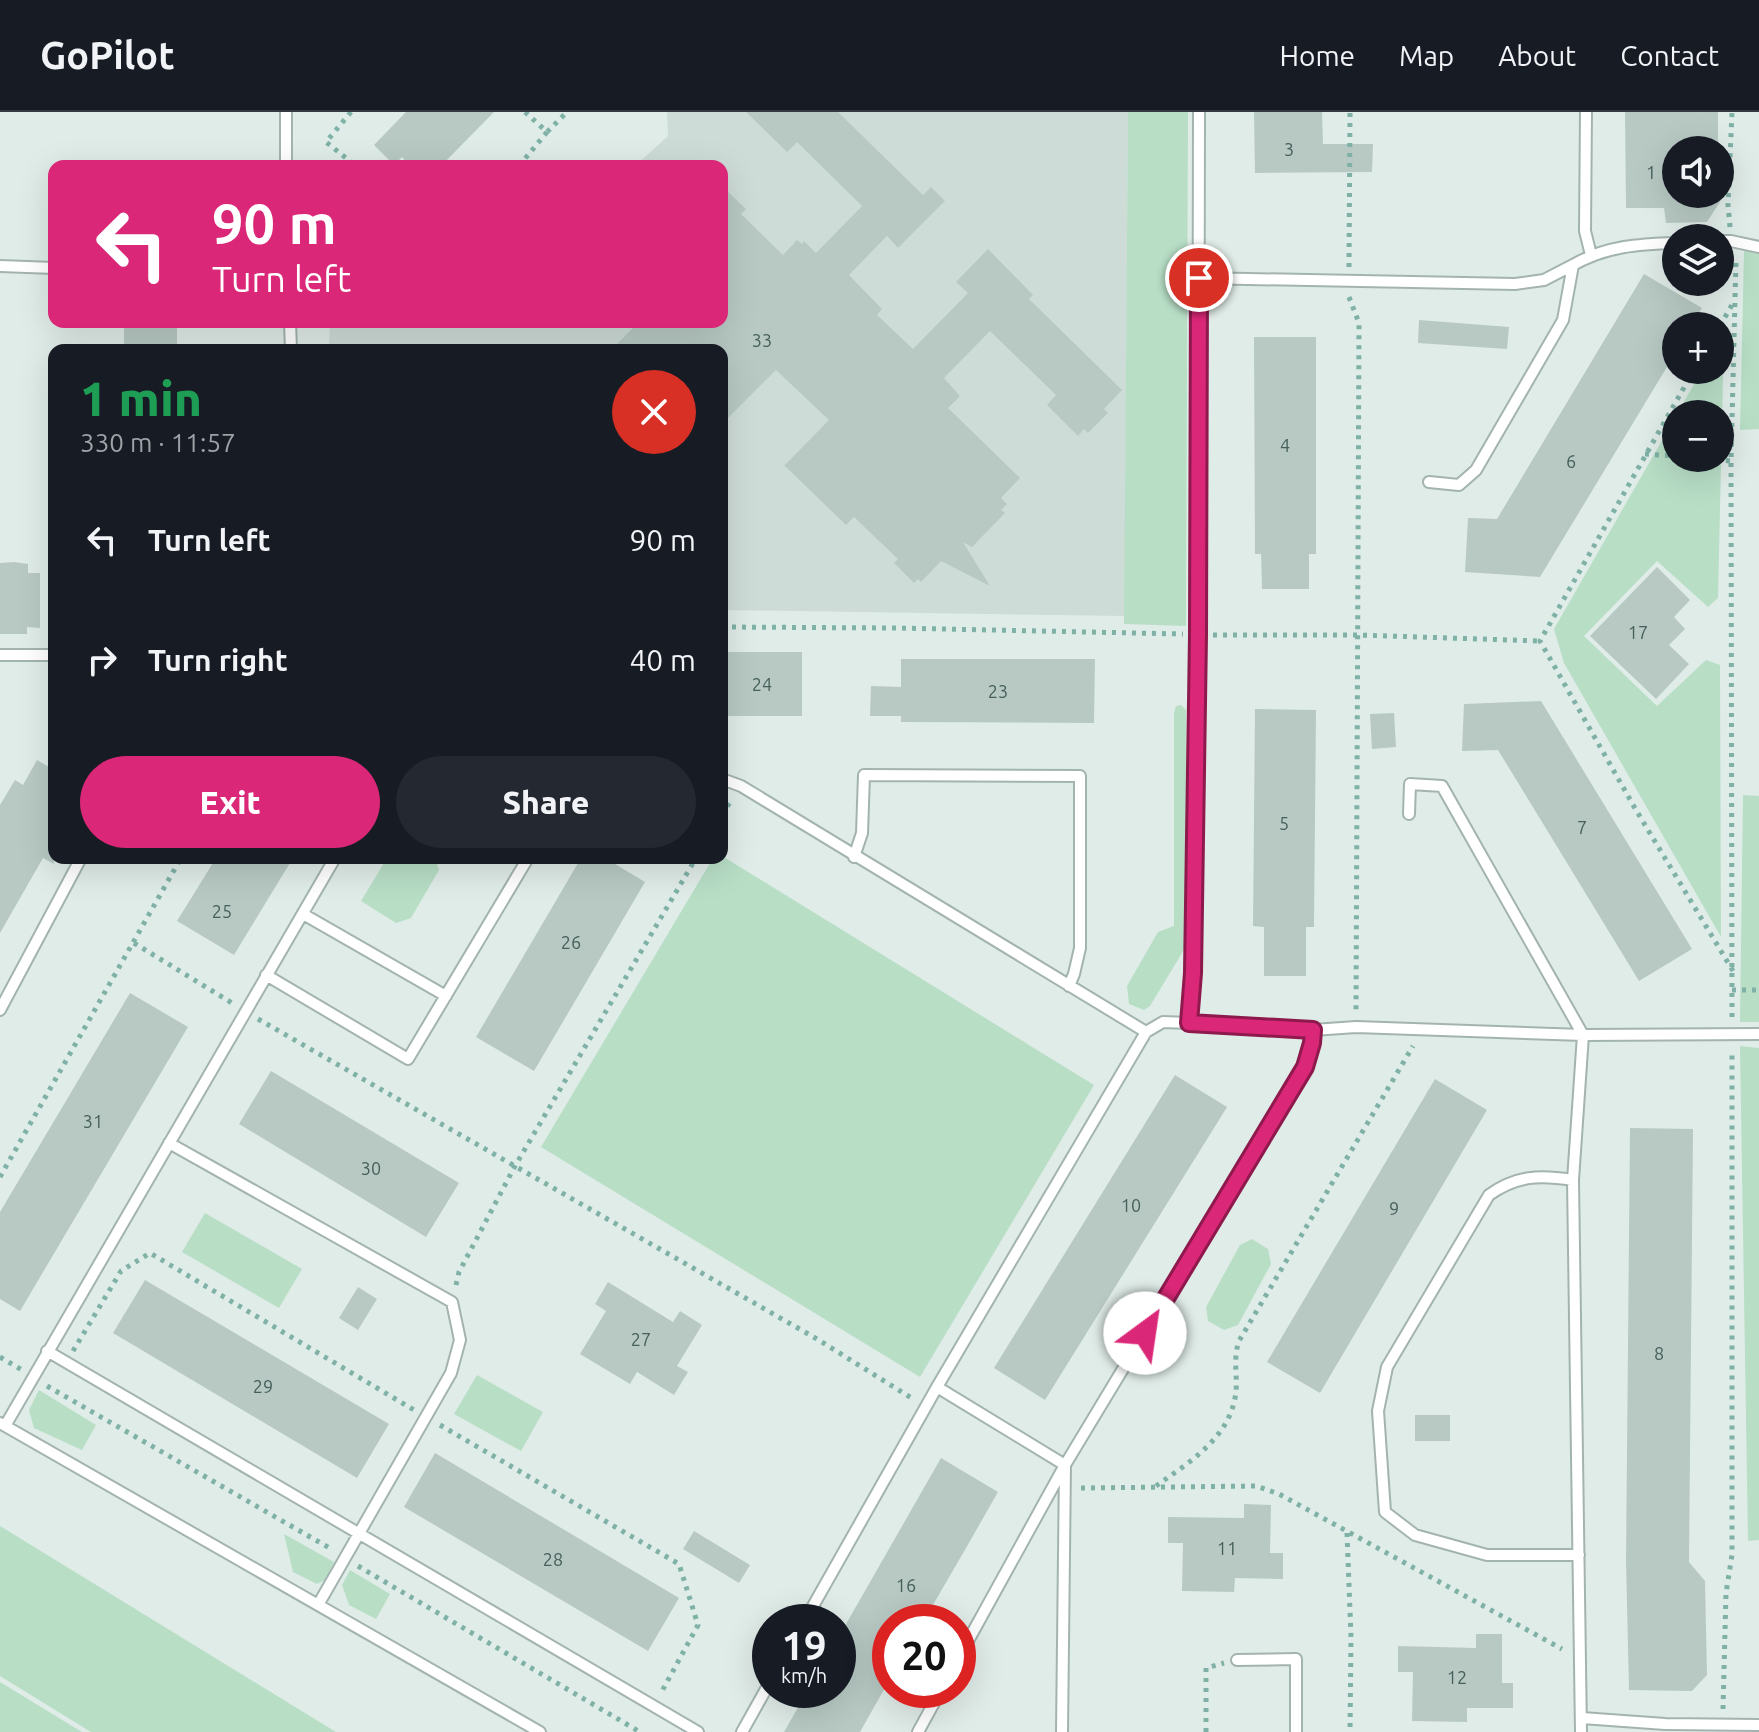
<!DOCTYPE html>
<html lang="en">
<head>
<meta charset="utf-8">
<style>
	body { margin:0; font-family:Ubuntu,sans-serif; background:#242831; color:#f1f3f6; height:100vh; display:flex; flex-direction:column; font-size:30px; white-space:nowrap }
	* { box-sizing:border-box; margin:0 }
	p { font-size:26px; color:#9ea1a6 }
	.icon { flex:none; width:44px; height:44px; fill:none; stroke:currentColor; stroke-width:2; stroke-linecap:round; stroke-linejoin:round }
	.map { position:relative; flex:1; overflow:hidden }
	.side { position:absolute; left:48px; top:232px; width:680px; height:520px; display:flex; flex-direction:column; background:#171b24; border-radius:16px; box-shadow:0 8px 32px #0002 }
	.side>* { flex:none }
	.guide { position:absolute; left:48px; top:48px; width:680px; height:168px; border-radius:16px; box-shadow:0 8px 32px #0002; background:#db2777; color:#fff; overflow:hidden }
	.tools { position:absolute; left:1662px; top:24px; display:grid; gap:16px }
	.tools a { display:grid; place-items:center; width:72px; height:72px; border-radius:50%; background:#171b24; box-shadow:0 8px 32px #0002; font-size:40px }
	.speed { position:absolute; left:752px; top:1492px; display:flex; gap:16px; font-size:40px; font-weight:700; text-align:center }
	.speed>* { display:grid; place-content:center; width:104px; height:104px; border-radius:50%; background:#171b24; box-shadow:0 8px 32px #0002; line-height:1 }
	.speed small { font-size:20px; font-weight:400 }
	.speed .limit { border:12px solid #d22; background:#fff; color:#111 }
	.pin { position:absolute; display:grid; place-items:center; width:68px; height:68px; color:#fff; margin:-34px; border:4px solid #fff; border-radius:50%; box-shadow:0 2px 8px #0007 }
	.me { position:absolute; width:88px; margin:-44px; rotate:31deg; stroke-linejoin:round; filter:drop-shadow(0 0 6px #0008) }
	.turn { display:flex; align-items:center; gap:28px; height:168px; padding:0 32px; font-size:36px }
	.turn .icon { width:104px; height:104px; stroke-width:2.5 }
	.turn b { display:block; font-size:56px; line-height:68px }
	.round { display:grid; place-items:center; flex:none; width:84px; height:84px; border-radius:42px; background:#242831 }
	.overview { display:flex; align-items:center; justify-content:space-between; height:136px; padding:0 32px }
	h1 { font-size:48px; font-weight:800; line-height:60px; color:#1e9e55 }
	.primary-button { display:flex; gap:16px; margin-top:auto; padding:16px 32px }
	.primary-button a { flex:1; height:92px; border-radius:48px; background:#db2777; color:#fff; font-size:32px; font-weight:800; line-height:92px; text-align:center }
	.primary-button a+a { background:#242831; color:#f1f3f6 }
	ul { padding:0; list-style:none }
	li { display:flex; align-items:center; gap:24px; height:120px; padding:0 32px }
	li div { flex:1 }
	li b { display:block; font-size:30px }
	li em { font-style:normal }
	header { display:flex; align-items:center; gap:48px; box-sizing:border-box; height:112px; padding:0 40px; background:#171b24; border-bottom:2px solid #363941 }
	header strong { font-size:38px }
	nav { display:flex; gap:44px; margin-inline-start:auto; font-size:28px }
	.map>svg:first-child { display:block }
	.built { fill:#cedcd7 }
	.green { fill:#b8dec6 }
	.building { fill:#b8c9c4 }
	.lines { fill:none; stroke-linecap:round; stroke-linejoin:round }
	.lane-casing { stroke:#a3b4b0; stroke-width:14 }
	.path { stroke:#7fb1a6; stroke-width:5; stroke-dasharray:4 6; stroke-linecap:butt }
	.lane { stroke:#fff; stroke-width:10 }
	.route-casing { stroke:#8e194d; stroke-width:20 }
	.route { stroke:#db2777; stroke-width:14 }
	.labels { text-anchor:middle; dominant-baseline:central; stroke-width:7; stroke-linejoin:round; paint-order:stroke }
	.number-label { font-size:18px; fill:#46605b }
</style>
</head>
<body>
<header>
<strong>GoPilot</strong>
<nav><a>Home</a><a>Map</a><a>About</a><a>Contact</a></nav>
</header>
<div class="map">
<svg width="1759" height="1620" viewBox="0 0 1759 1620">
	<rect width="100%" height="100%" fill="#e0ece8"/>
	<path class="built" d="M667 0H1128L1125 504 722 498V238H329L330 210H722V54H635L668 24Z"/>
	<path class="green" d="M1128 0H1188L1186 514 1124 512Z
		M1744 139 1759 140V317L1740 318Z
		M1724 220 1718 486 1708 495 1657 449 1584 524 1657 594 1706 548 1720 553 1721 825 1564 551 1554 517 1676 304V346H1720V302H1677L1702 258H1720V227Z
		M1181 593 1186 598V830L1182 841 1150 894 1144 898 1129 892 1127 874 1158 820 1174 814V601L1176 594Z
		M1743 683 1759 684V910H1740Z
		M722 744 1094 973 920 1265 541 1035 713 746H722Z
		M387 746H435L439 758 411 806 396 811 361 789Z
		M1740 934 1759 936V1428L1748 1429Z
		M205 1101 302 1157 279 1196 182 1140Z
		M1252 1127 1268 1137 1271 1152 1238 1213 1224 1218 1208 1209 1206 1195 1240 1133Z
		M477 1263 543 1300 521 1339 454 1302Z
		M39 1278 96 1313 82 1338 34 1316 29 1298Z
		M0 1414 336 1620H91L0 1564Z
		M284 1422 334 1450 325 1468 317 1472 293 1460Z
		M350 1458 390 1482 376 1507 349 1493 342 1473Z
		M0 1570 82 1620H0Z"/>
	<path class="building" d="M406 0H494L441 54H411L402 45 394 53 374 33Z
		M746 0H838L923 83 931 75 945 89 898 136 887 124 849 163 882 197 877 203 913 237 968 181 956 170 988 137 1033 183 1029 187 1122 278 1104 297 1108 301 1088 321 1084 317 1078 324 1047 293 1056 283 990 219 944 266 960 284 948 296 1020 366 1001 386 1007 392 1001 398 1005 401 972 435 963 430 990 474 941 449 921 470 918 467 914 471 894 451 898 447 854 405 846 413 786 355 784 354 829 308 776 258 722 312V238H611L639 210H722V74L746 97 741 102 783 143 797 128 802 132 804 129 816 141 862 94 797 30 787 40Z
		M1254 0H1322L1323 32H1373L1372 60 1255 61Z
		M1625 0H1718V38H1676V82H1725L1707 110 1666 111 1664 96H1626Z
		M1644 162 1702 196 1691 214H1676V240L1540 465 1465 460 1468 406 1497 407Z
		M1419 208 1509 215 1507 237 1418 231Z
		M124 210H177V238H124Z
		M1254 225H1316V442H1309V477H1262L1261 442H1255Z
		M14 450 28 452V461H40V516L27 515V522H0V451Z
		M1657 455 1690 488 1674 505 1685 517 1669 533 1689 552 1656 587 1590 524Z
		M722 540H802V604H722Z
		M901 547H1095L1094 611 901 610V604H870L871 574 901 575Z
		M1541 589 1692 837 1639 869 1498 638 1462 639 1464 592Z
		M1255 597 1316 598 1314 815H1306V864H1264V815L1253 814Z
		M1394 601 1396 635 1372 637 1370 602Z
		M37 648 54 658V752L43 746 0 821V693L15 668 23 673Z
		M216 746H293L234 843 177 809Z
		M581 746H605L645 770 534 959 476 925Z
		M130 881 188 915 20 1199 0 1187V1100Z
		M271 959 459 1071 426 1125 239 1012Z
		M1175 963 1227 995 1045 1288 994 1256Z
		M1435 967 1487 998 1320 1281 1267 1250Z
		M1630 1016 1693 1017 1689 1450 1705 1469 1707 1563 1692 1579 1629 1578 1626 1449Z
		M145 1168 389 1312 357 1366 113 1221Z
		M608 1170 673 1210 680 1199 702 1213 677 1254 688 1260 674 1283 637 1260 630 1272 580 1242 606 1199 595 1192Z
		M358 1175 377 1187 358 1218 339 1206Z
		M1415 1303H1450V1329H1415Z
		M435 1341 679 1486 648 1539 404 1395Z
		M941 1346 998 1380 966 1436 923 1510H890V1567L860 1620H784L808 1578H838V1526Z
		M1244 1392 1271 1393 1270 1441H1283V1467L1235 1466 1234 1480 1182 1479 1183 1431H1168V1405L1244 1406Z
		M694 1419 750 1453 739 1471 683 1437Z
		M1476 1522H1502V1571H1513V1596H1467V1610L1412 1609 1413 1560H1398V1534L1476 1536Z"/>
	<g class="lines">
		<defs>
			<path id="lane" d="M286 0V54
				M1199 0 1198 523 1193 861 1189 911 1313 918 1356 915 1583 923 1759 922
				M1586 0 1585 119 1591 143
				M1720 129H1731L1759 135
				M0 154 54 156
				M1199 166 1515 172 1544 168 1573 153
				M290 210 291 238
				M1429 370 1459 373 1476 358 1563 208 1573 153C1606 134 1639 132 1676 131
				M0 543H54
				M722 667 741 674 1146 920
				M1409 702 1410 672 1442 674 1583 923 1573 1068 1581 1620
				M854 745 862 721 864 663 1080 664V836L1074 862 1069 874
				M303 802 446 884
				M266 863 408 947 528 746
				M0 898 81 746
				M169 1031 452 1190 460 1228 451 1261 318 1493
				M1573 1068C1540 1063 1517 1063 1489 1083L1387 1255 1378 1299 1385 1400 1415 1423 1487 1443H1579
				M47 1239 698 1620
				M937 1275 1065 1353 1062 1620
				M0 1311 540 1620
				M5 1314 335 746
				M804 1510 937 1275 1146 920 1163 910 1189 911
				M958 1547 1065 1353 1305 955 1312 931 1313 918
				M1237 1548 1296 1547V1620
				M1582 1606 1665 1612 1759 1613
				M742 1620 770 1570
				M918 1620 941 1578"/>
		</defs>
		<use href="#lane" class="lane-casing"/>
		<path class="path" d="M351 0 326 30 356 54
			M525 0 547 20 567 0
			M519 54 547 20
			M1730 115 1728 93 1732 0
			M1349 155 1350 0
			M1349 185 1359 211 1356 901
			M1720 214 1733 191
			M1694 258 1540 529 1636 698 1733 859
			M1645 342 1676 344
			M1696 346 1731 349
			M722 515 896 516 1183 522
			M1213 523H1358L1540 529
			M722 703 732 687
			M134 831 232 891
			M1732 878H1759
			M1732 905 1731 349 1736 147
			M258 907 817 1227 913 1287
			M0 1065 181 746
			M456 1173 459 1160 515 1054 696 746
			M73 1239 121 1159 150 1141 414 1298
			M0 1245 22 1258
			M47 1274 333 1438
			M440 1313 679 1452 698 1513 661 1581
			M1156 1374C1188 1351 1227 1328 1235 1286 1239 1267 1232 1249 1239 1229L1413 934
			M1081 1376 1256 1374 1279 1382 1562 1537
			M1347 1421 1351 1525 1350 1620
			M358 1454 640 1620
			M1723 1597 1726 1481 1732 1443V939
			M1206 1620V1556L1224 1551"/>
		<use href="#lane" class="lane"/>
	</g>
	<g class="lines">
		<defs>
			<path id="route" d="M1145 1221 1305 955 1312 931 1313 918 1189 911 1193 861 1198 523 1199 166"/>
		</defs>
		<use href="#route" class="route-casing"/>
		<use href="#route" class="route"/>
	</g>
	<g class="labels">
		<g class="number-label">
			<text x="1289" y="37">3</text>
			<text x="1651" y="60">1</text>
			<text x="762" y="228">33</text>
			<text x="1285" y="333">4</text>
			<text x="1571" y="349">6</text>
			<text x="1638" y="520">17</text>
			<text x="762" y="572">24</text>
			<text x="998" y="579">23</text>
			<text x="1284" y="711">5</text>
			<text x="1582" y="715">7</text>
			<text x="222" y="799">25</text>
			<text x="571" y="830">26</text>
			<text x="93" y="1009">31</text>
			<text x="371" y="1056">30</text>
			<text x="1131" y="1093">10</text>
			<text x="1394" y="1096">9</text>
			<text x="641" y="1227">27</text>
			<text x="1659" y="1241">8</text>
			<text x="263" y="1274">29</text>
			<text x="1227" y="1436">11</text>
			<text x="553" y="1447">28</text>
			<text x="906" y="1473">16</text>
			<text x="1457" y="1565">12</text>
		</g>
	</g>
</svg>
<div class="tools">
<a><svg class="icon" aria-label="sound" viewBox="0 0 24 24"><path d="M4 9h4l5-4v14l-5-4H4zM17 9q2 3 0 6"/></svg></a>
<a><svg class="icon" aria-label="layers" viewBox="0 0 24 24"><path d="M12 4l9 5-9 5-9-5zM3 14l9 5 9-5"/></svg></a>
<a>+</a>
<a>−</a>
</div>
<div class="speed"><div>19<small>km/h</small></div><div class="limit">20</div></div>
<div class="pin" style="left:1199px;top:166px;background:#d93025"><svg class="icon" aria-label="arrive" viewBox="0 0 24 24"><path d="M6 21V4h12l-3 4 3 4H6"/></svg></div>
<svg class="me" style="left:1145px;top:1221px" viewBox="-20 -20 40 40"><circle r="19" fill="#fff"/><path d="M0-13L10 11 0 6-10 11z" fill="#db2777"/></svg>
<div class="guide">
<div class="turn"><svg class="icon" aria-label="left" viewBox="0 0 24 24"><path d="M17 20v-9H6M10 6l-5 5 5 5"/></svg><div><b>90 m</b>Turn left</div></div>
</div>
<section class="side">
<div class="overview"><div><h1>1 min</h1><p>330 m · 11:57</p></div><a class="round" style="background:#d93025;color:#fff"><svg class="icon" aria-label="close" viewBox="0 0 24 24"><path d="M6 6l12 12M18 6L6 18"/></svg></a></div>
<ul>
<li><svg class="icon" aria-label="left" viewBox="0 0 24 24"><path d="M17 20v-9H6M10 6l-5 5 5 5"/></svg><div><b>Turn left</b></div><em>90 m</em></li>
<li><svg class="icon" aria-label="right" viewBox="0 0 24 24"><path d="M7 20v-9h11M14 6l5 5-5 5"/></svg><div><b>Turn right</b></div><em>40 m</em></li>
</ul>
<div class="primary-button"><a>Exit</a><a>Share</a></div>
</section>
</div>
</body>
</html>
